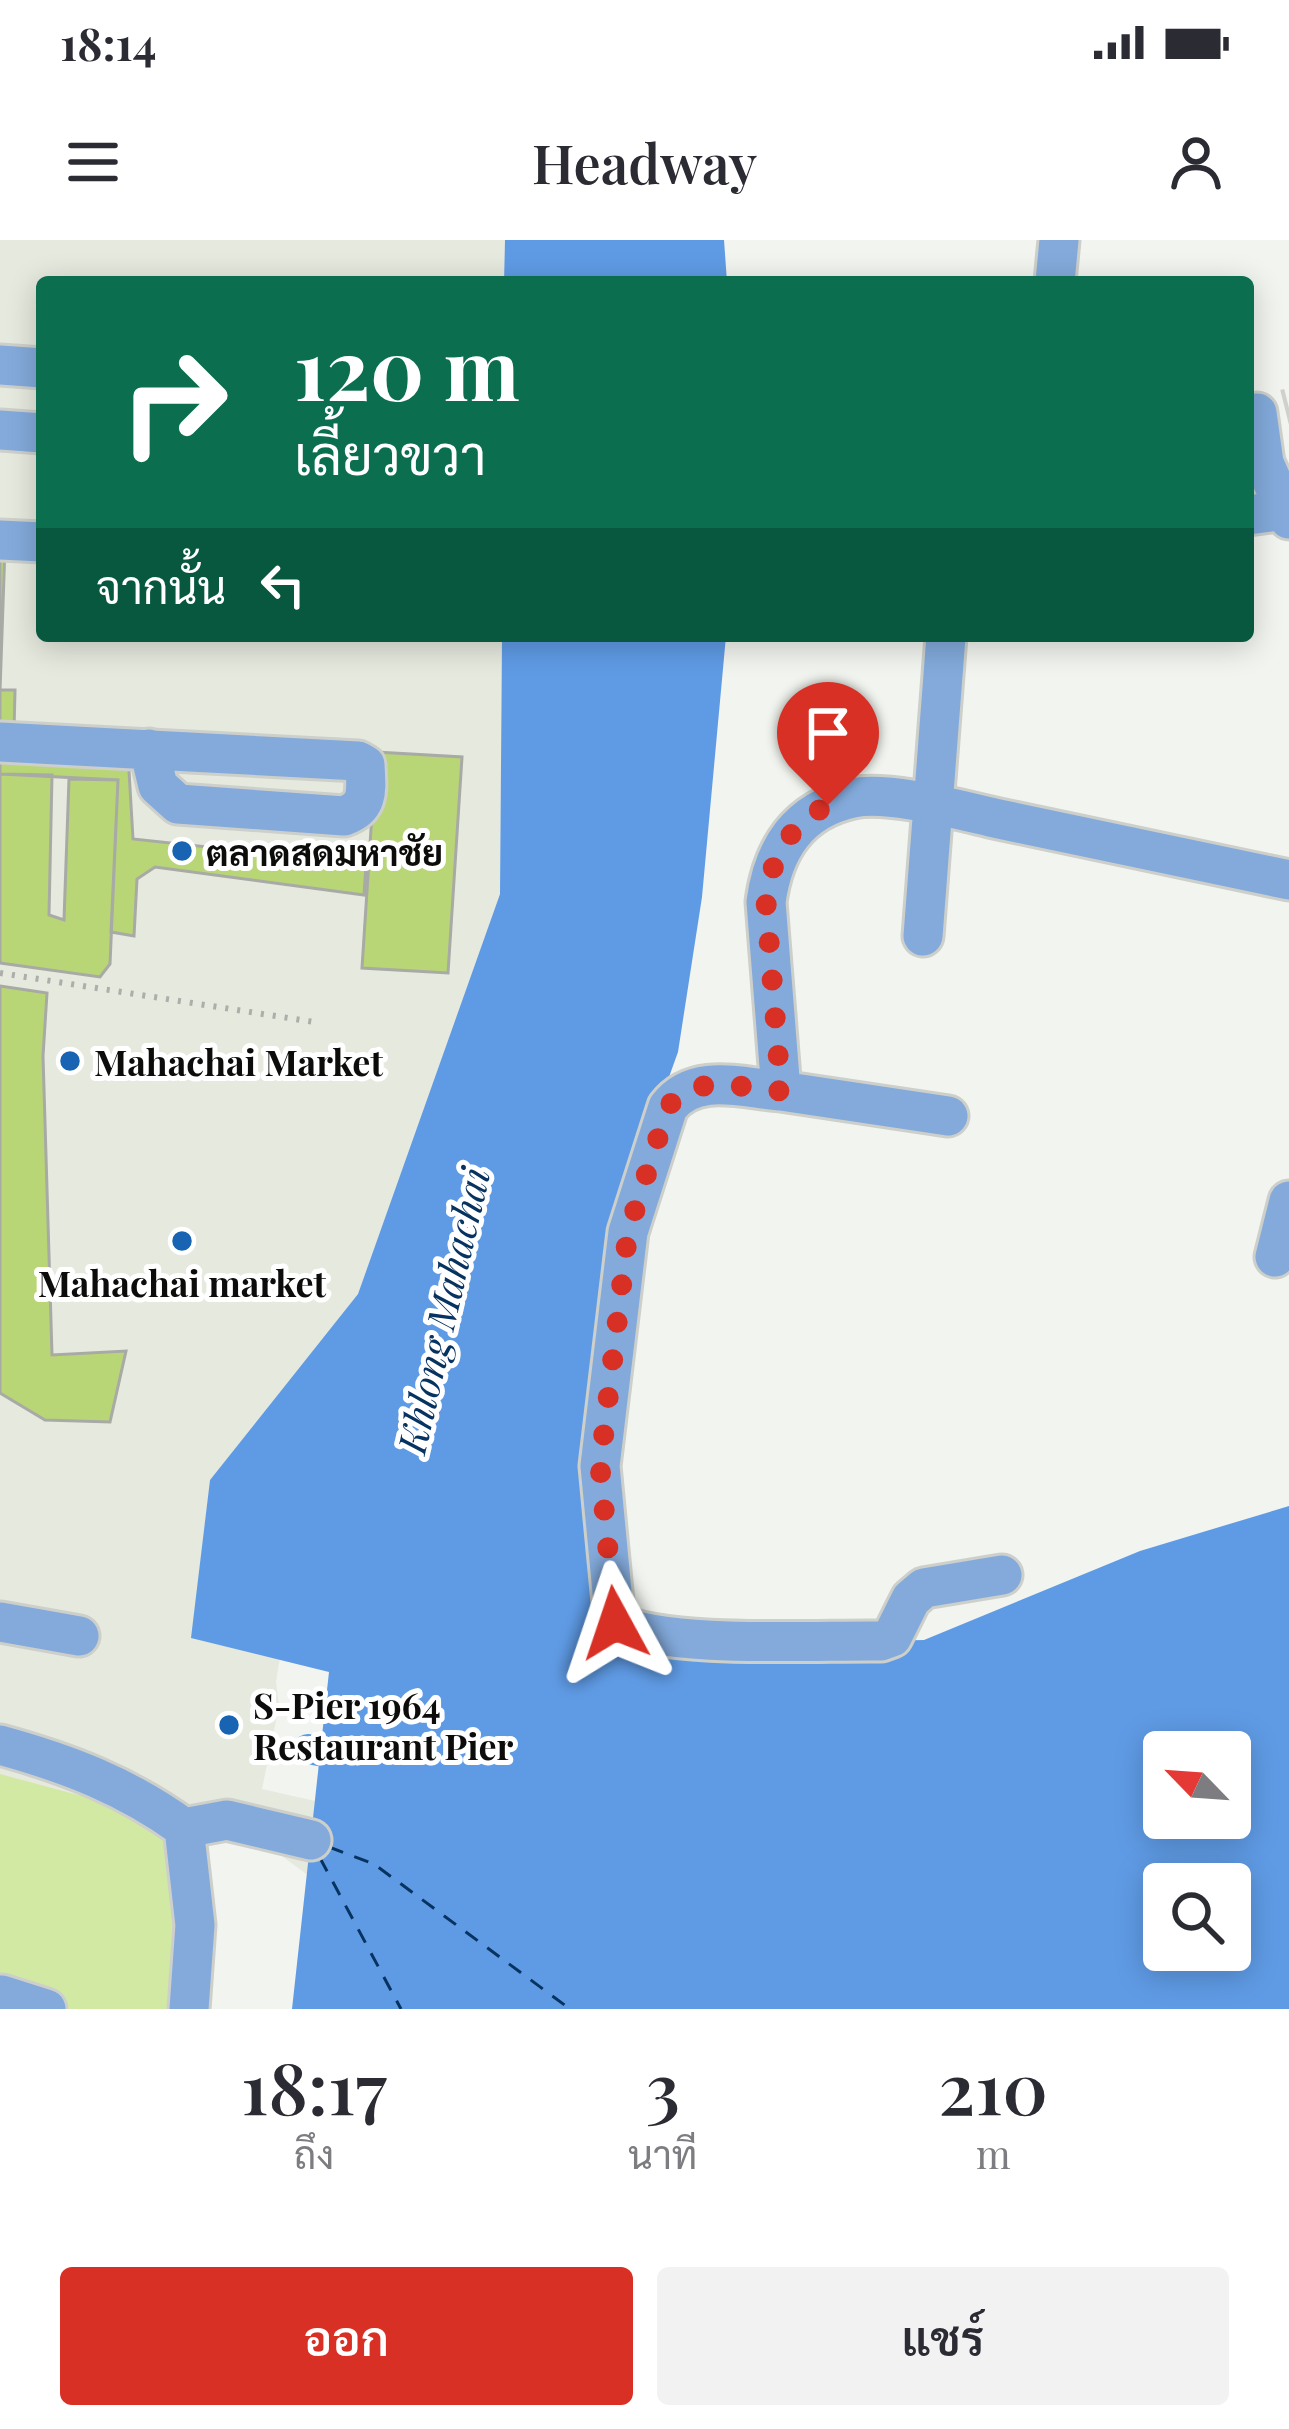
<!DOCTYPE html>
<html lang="th">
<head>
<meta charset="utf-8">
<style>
	body { margin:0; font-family:"Playfair Display",Sarabun,serif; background:#f2f2f3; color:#2b2b33; height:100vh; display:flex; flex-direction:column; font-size:45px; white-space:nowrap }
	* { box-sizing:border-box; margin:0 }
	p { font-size:39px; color:#7c7c81 }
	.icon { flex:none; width:66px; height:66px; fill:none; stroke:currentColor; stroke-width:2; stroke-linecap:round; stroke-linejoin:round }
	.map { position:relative; height:1769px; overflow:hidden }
	.sheet { display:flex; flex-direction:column; background:#fff; flex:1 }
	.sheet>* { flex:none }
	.guide { position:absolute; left:36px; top:36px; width:1218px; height:366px; border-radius:12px; box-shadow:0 6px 30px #0003; background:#0b6e4f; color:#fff; overflow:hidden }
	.needle { width:78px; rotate:295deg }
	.fabs { position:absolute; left:1143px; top:1491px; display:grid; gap:24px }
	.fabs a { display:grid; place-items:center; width:108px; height:108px; border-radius:12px; background:#fff; box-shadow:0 6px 30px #0003; font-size:60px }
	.pin { position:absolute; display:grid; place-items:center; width:102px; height:102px; color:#fff; margin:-123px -51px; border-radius:50% 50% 50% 0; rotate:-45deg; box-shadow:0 0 12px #0007 }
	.pin .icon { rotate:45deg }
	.me { position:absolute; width:132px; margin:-66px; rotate:355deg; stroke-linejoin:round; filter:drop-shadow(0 0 9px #0008) }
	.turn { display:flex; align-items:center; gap:42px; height:252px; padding:0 60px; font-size:54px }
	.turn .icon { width:156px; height:156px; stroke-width:2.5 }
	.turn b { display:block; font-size:84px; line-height:102px }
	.then { display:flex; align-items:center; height:114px; padding:0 60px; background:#0003; gap:24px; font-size:45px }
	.eta { display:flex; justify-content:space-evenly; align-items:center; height:204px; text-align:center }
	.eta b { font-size:72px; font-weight:600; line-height:84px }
	.button { display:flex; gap:24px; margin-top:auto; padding:24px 60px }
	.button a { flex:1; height:138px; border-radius:12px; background:#d93025; color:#fff; font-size:48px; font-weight:600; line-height:138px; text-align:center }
	.button a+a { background:#f2f2f3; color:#2b2b33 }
	.status { display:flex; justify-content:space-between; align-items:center; height:84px; padding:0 60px; background:#fff; direction:ltr }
	.status svg { height:33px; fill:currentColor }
	header { display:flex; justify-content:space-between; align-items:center; height:156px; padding:0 60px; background:#fff; font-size:54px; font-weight:600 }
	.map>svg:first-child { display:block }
	.built { fill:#e6e9de }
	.green { fill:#d2e9a3 }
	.water { fill:#5f9be5; fill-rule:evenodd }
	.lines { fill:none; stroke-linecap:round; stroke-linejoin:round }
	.canal { stroke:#5f9be5; stroke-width:30 }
	.ferry { stroke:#073361; stroke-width:3; stroke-dasharray:15 12; stroke-linecap:butt }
	.building { fill:#b9d676; stroke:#a8aaa5; stroke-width:3 }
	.minor-tunnel { stroke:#d0d1cd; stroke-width:39; stroke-dasharray:39 20; stroke-linecap:butt }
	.minor-casing { stroke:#cdcfcb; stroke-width:45 }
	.path { stroke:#acaeaa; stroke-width:6; stroke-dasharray:3 9; stroke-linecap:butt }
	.minor { stroke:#83aadb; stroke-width:39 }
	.route { stroke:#d93025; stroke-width:21; stroke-dasharray:0 37.8 }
	.poi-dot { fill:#1863b2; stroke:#fff; stroke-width:4.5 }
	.labels { text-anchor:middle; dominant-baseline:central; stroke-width:10; stroke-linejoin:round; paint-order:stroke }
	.poi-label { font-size:36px; font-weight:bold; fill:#0c0c0b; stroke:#fff; text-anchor:start }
	.water-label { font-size:39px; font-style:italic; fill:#073361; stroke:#fff }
</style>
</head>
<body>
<div class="status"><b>18:14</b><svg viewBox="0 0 49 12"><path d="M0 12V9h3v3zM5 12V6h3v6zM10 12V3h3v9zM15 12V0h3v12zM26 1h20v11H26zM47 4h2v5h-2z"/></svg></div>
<header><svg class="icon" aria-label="menu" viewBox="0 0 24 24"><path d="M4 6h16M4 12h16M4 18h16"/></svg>Headway<svg class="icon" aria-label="person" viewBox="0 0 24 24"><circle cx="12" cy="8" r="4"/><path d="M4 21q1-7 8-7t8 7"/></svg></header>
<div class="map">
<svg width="1289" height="1769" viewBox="0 0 1289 1769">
	<rect width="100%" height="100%" fill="#f2f4ef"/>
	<path class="built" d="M0 0H505L504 42H42V396H502L500 654 358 1054 210 1240 193 1388 282 1404 276 1442 279 1466 262 1549 382 1576 328 1650 275 1611 0 1545Z"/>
	<path class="green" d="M0 1534 167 1579 179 1674 176 1769H0Z"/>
	<path class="water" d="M505 0H724L727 42H504Z
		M502 396H726L702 657 678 812 619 976 610 1396 729 1404 924 1400 1140 1311 1289 1266V1769H292L329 1432 191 1398 210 1240 358 1054 500 654ZM1164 1512H1230V1578H1164ZM1164 1644H1230V1710H1164Z"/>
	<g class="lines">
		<path class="canal" d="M308 1509 361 1519"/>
		<path class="ferry" d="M329 1607 374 1624 570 1769
			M320 1618 401 1769"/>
	</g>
	<path class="building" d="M0 307H5L0 451Z
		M0 450H15L14 491H0Z
		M0 503 128 514 133 599 366 624 364 655 155 627 137 639 134 696 111 692 118 540 0 534Z
		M376 512 462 517 448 733 362 728Z
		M0 534 52 535 49 675 64 680 69 539 118 540 110 724 100 737 0 723Z
		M0 746 47 753 43 816 52 1115 126 1111 110 1182 45 1180 0 1153Z"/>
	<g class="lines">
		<path class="minor-tunnel" d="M1285 169 1289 168"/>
		<defs>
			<path id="minor" d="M1055 42 1059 0
				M0 125 42 128
				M1257 173 1264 223 1289 279
				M0 190 42 193
				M1248 275 1285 270
				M0 300 42 302
				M0 502 358 521 365 525C366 549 370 567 344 576L178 564 158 546 149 509
				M923 696 946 396
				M781 851C742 848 695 832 668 867L628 992 600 1226 615 1383C665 1409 817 1400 881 1401L892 1397 911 1359 924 1348 1002 1335
				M948 876 781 851 766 662C773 609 798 570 853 558 888 550 963 571 999 579 1096 599 1192 620 1289 640
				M1275 1017 1289 961
				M0 1382 79 1396
				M0 1505C69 1524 126 1546 184 1588L195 1685 189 1769
				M184 1588 227 1580 311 1600
				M2 1755 46 1769"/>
		</defs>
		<use href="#minor" class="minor-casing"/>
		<path class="path" d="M0 733 314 782"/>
		<use href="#minor" class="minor"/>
	</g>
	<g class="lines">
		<path class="route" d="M615 1383 600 1226 628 992 668 867C695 832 741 848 781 851L766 662C771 618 788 586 828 565"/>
	</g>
	<g class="poi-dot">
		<circle cx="182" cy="611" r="12"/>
		<circle cx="70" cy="821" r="12"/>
		<circle cx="182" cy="1001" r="12"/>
		<circle cx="229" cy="1485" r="12"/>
	</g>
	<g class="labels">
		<g class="poi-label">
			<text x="206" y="611">ตลาดสดมหาชัย</text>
			<text x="94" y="821">Mahachai Market</text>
			<text x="182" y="1042" text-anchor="middle">Mahachai market</text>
			<text x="253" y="1464">S-Pier 1964<tspan x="253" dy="41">Restaurant Pier</tspan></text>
		</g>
		<g class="water-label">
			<text transform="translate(442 1070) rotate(-77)">Khlong Mahachai</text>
		</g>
	</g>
</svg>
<div class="fabs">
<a><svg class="needle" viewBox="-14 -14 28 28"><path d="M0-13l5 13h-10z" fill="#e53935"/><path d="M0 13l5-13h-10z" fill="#7c7c81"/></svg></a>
<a><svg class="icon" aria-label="search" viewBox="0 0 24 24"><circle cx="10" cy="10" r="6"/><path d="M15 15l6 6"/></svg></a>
</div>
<div class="pin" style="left:828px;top:565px;background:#d93025"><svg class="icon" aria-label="arrive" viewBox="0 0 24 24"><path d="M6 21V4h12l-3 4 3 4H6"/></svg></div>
<svg class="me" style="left:615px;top:1383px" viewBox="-20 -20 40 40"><path d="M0-17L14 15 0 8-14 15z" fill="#d93025" stroke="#fff" stroke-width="4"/></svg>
<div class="guide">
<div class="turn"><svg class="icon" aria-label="right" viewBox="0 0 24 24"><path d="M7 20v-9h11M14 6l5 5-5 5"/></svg><div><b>120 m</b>เลี้ยวขวา</div></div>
<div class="then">จากนั้น<svg class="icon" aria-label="left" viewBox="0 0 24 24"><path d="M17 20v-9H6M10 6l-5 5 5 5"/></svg></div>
</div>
</div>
<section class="sheet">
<div class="eta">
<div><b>18:17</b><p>ถึง</p></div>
<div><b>3</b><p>นาที</p></div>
<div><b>210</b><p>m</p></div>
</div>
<div class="button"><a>ออก</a><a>แชร์</a></div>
</section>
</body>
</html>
